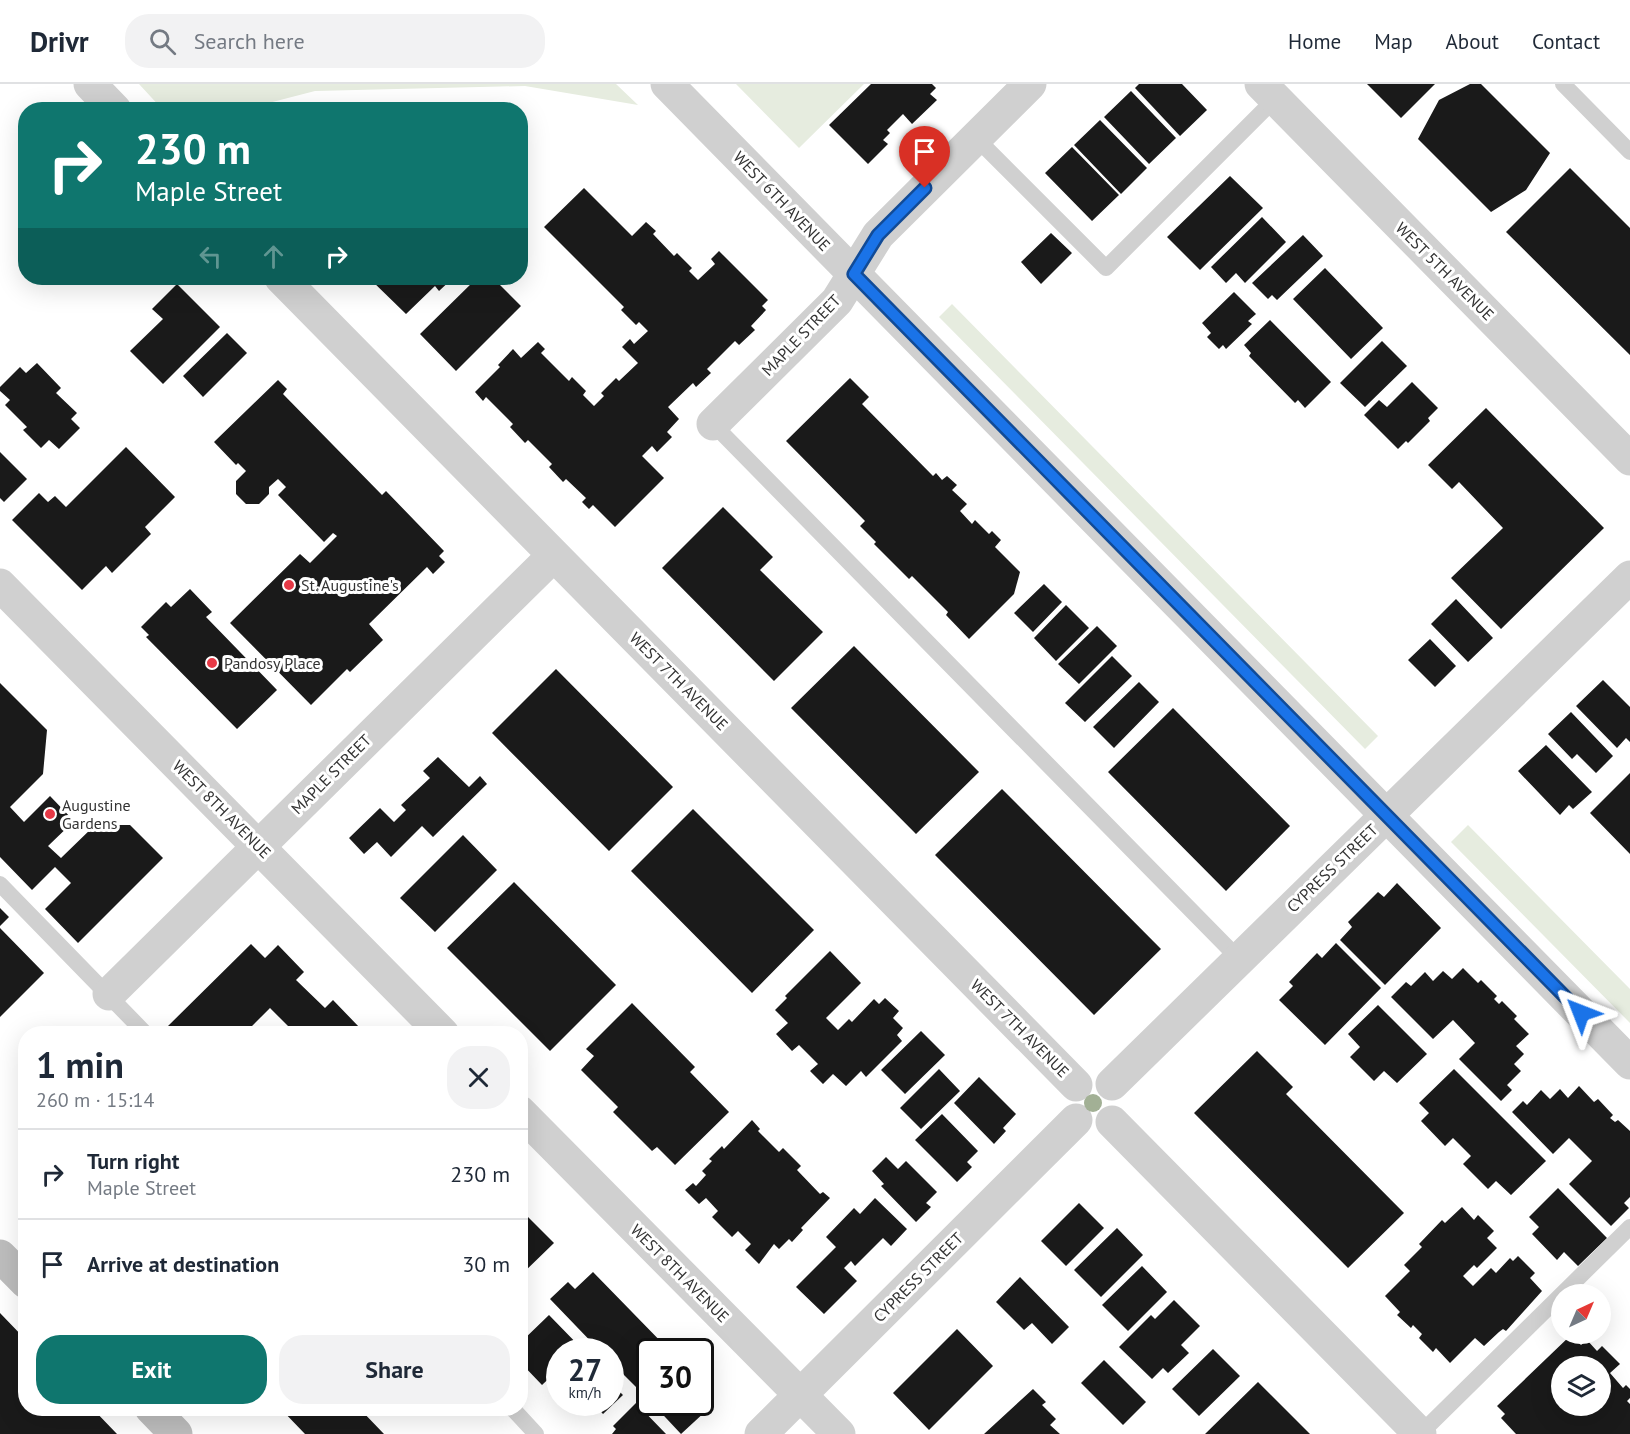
<!DOCTYPE html>
<html lang="en">
<head>
<meta charset="utf-8">
<style>
	body { margin:0; font-family:"PT Sans",sans-serif; background:#f2f2f3; color:#1f2937; height:100vh; display:flex; flex-direction:column; font-size:22px; white-space:nowrap }
	* { box-sizing:border-box; margin:0 }
	p { font-size:20px; color:#747a83 }
	.icon { flex:none; width:33px; height:33px; fill:none; stroke:currentColor; stroke-width:2; stroke-linecap:round; stroke-linejoin:round }
	.map { position:relative; flex:1; overflow:hidden }
	.side { position:absolute; left:18px; top:942px; width:510px; height:390px; display:flex; flex-direction:column; background:#fff; border-radius:24px; box-shadow:0 6px 24px #0002 }
	.side>* { flex:none }
	.top-card { position:absolute; left:18px; top:18px; width:510px; height:183px; border-radius:24px; box-shadow:0 6px 24px #0002; background:#0f766e; color:#fff; overflow:hidden }
	.needle { width:39px; rotate:44deg }
	.tools { position:absolute; left:1551px; top:1200px; display:grid; gap:12px }
	.tools a { display:grid; place-items:center; width:60px; height:60px; border-radius:50%; background:#fff; box-shadow:0 6px 24px #0002; font-size:30px }
	.speed { position:absolute; left:546px; top:1254px; display:flex; gap:12px; font-size:30px; font-weight:700; text-align:center }
	.speed>* { display:grid; place-content:center; width:78px; height:78px; border-radius:50%; background:#fff; box-shadow:0 6px 24px #0002; line-height:1 }
	.speed small { font-size:15px; font-weight:400 }
	.speed .limit { border:3px solid #111; border-radius:9px; background:#fff; color:#111 }
	.pin { position:absolute; display:grid; place-items:center; width:51px; height:51px; color:#fff; margin:-62px -26px; border-radius:50% 50% 50% 0; rotate:-45deg; box-shadow:0 0 6px #0007 }
	.pin .icon { rotate:45deg }
	.me { position:absolute; width:66px; margin:-33px; rotate:315deg; stroke-linejoin:round; filter:drop-shadow(0 0 4px #0008) }
	.turn { display:flex; align-items:center; gap:21px; height:126px; padding:0 18px; font-size:27px }
	.turn .icon { width:78px; height:78px; stroke-width:2.5 }
	.turn b { display:block; font-size:42px; line-height:51px }
	.lanes { display:flex; align-items:center; height:57px; padding:0 18px; background:#0003; justify-content:center; gap:30px; direction:ltr }
	.lanes .off { opacity:.35 }
	.round { display:grid; place-items:center; flex:none; width:63px; height:63px; border-radius:24px; background:#f2f2f3 }
	.overview { display:flex; align-items:center; justify-content:space-between; height:102px; padding:0 18px }
	h1 { font-size:36px; font-weight:600; line-height:45px }
	.primary-button { display:flex; gap:12px; margin-top:auto; padding:12px 18px }
	.primary-button a { flex:1; height:69px; border-radius:24px; background:#0f766e; color:#fff; font-size:24px; font-weight:600; line-height:69px; text-align:center }
	.primary-button a+a { background:#f2f2f3; color:#1f2937 }
	ul { padding:0; list-style:none }
	li { display:flex; align-items:center; gap:18px; height:90px; padding:0 18px; border-top:2px solid #e0e1e3 }
	li div { flex:1 }
	li b { display:block; font-size:22px }
	li em { font-style:normal }
	header { display:flex; align-items:center; gap:36px; box-sizing:border-box; height:84px; padding:0 30px; background:#fff; border-bottom:2px solid #e0e1e3 }
	header strong { font-size:28px }
	nav { display:flex; gap:33px; margin-inline-start:auto; font-size:21px }
	.search { width:420px; height:54px; background:#f2f2f3; display:flex; align-items:center; gap:15px; box-sizing:border-box; padding:0 21px; border-radius:24px; color:#747a83; font-size:22px }
	.map>svg:first-child { display:block }
	.green { fill:#e6ecdf }
	.building { fill:#1a1a1a; fill-rule:evenodd }
	.lines { fill:none; stroke-linecap:round; stroke-linejoin:round }
	.lane { stroke:#d0d0d0; stroke-width:16 }
	.street { stroke:#d0d0d0; stroke-width:33 }
	.secondary { stroke:#bdbdbd; stroke-width:33 }
	.tree { fill:#a2b095 }
	.route-casing { stroke:#114b97; stroke-width:15 }
	.route { stroke:#1a73e8; stroke-width:10 }
	.poi-dot { fill:#e63946; stroke:#fff; stroke-width:2 }
	.labels { text-anchor:middle; dominant-baseline:central; stroke-width:6; stroke-linejoin:round; paint-order:stroke }
	.street-label { font-size:16px; fill:#333; stroke:#fff }
	.poi-label { font-size:16px; fill:#333; stroke:#fff; text-anchor:start }
</style>
</head>
<body>
<header>
<strong>Drivr</strong>
<div class="search"><svg class="icon" aria-label="search" viewBox="0 0 24 24"><circle cx="10" cy="10" r="6"/><path d="M15 15l6 6"/></svg>Search here</div>
<nav><a>Home</a><a>Map</a><a>About</a><a>Contact</a></nav>
</header>
<div class="map">
<svg width="1630" height="1350" viewBox="0 0 1630 1350">
	<rect width="100%" height="100%" fill="#fff"/>
	<path class="green" d="M139 0H616L638 21 525 2 315 7 245 25 163 26Z
		M736 0H864L799 64Z
		M952 220 1378 652 1365 665 939 233Z
		M1468 741 1630 905V939L1451 758Z"/>
	<path class="building" d="M871 0H932L936 4 930 10 937 16 912 40 903 30 887 46 890 49 883 56 888 60 868 80 829 41Z
		M1139 0H1182L1207 26 1180 52 1135 4Z
		M1367 0H1435L1401 34Z
		M1470 0H1481L1550 69 1526 106 1491 128 1418 55 1439 16Z
		M1131 7 1176 54 1149 80 1104 33Z
		M1100 36 1147 84 1121 110 1074 61Z
		M1072 63 1119 111 1092 137 1045 89Z
		M1570 84 1630 144V271L1506 148Z
		M1230 92 1263 124 1200 186 1167 153Z
		M584 104 632 152 646 138 656 147 653 150 674 172 677 169 692 184 689 187 698 196 715 180 711 175 719 167 768 216 762 222 766 226 751 242 755 246 739 261 735 257 707 285 711 289 696 303 693 299 668 323 679 335 667 348 672 353 657 368 652 362 642 372 664 394 615 443 593 421 589 425 582 418 586 414 566 395 563 398 549 383 552 380 528 356 525 359 510 343 513 340 486 313 483 317 475 308 500 283 498 281 513 265 521 274 538 258 545 265 541 269 569 297 572 293 586 307 583 311 594 322 604 312 601 309 616 294 619 297 638 279 622 263 630 255 634 260 648 247 639 238 636 241 621 226 624 223 544 143Z
		M1262 133 1286 158 1245 199 1236 189 1226 199 1211 183Z
		M1051 149 1072 169 1041 200 1021 178Z
		M1303 151 1323 172 1277 216 1272 211 1268 215 1252 199Z
		M1325 184 1383 244 1351 275 1293 215Z
		M369 194H453L439 207 435 202 406 230Z
		M477 194H493L521 222 456 287 420 250Z
		M177 200 220 243 163 300 130 267 163 235 152 225Z
		M1234 208 1256 230 1248 237 1252 240 1226 265 1223 261 1219 265 1207 253 1211 249 1202 239Z
		M1270 236 1331 298 1305 324 1298 316 1295 319 1249 272 1251 269 1244 261Z
		M227 249 247 269 203 313 183 292Z
		M1382 257 1407 282 1365 323 1340 299Z
		M37 279 61 304 56 309 77 329 71 335 80 344 59 365 49 356 41 364 23 346 27 343 5 321 10 316 0 307V303L20 283 26 289Z
		M850 294 869 313 862 320 933 392 936 389 942 396 947 392 957 401 952 406 967 420 960 427 972 440 975 436 989 450 992 447 1001 456 995 463 1020 488 1014 510 969 555 946 531 948 528 912 492 909 495 874 460 876 458 860 442 865 437 786 357Z
		M278 296 287 305 283 310 382 411 386 407 444 467 439 472 445 478 433 490 427 483 369 540 383 556 350 588 347 585 311 621 230 539 300 470 310 479 337 452 333 449 324 458 278 411 286 403 278 395 269 403V410L259 420H246L236 410V397L246 387 238 379 236 381 214 358Z
		M1412 298 1438 324 1428 334 1430 337 1408 359 1406 357 1398 365 1364 331 1379 316 1387 323Z
		M1486 324 1604 444 1501 545 1451 494 1503 444 1459 398 1452 405 1428 381Z
		M126 363 175 413 145 443 151 450 112 489 106 482 82 506 12 436 39 409 48 418 55 412 66 423Z
		M0 368 27 395 4 418 0 414Z
		M723 423 773 473 760 486 823 548 774 597 662 484Z
		M1044 500 1062 518 1033 548 1014 529Z
		M190 505 212 528 206 533 277 606 237 645 146 553 149 551 141 543 166 518 171 523Z
		M1456 515 1493 554 1468 578 1431 540Z
		M1066 521 1089 544 1056 577 1034 554Z
		M1097 542 1117 562 1079 600 1058 580Z
		M1430 555 1456 582 1435 603 1408 576Z
		M854 562 979 688 916 750 791 624Z
		M1112 572 1132 592 1085 638 1065 619Z
		M556 585 673 703 609 767 492 649Z
		M1603 596 1630 623V658L1626 654 1617 664 1576 622Z
		M1139 598 1159 618 1114 664 1093 643Z
		M0 599 47 646 43 690 10 723 24 738 50 712 74 737 48 762 61 774 95 741H130L163 774 78 859 45 825 71 799 55 783 32 806 0 773Z
		M1173 624 1290 742 1226 807 1108 688Z
		M1571 628 1613 672 1596 689 1577 670 1572 675 1548 650Z
		M1546 661 1592 708 1573 725 1569 721 1560 731 1518 687Z
		M438 673 469 703 480 692 487 700 433 753 422 742 391 773 377 758 364 770 349 754 380 724 394 738 406 726 401 721 430 694 423 687Z
		M1630 689V770L1590 729Z
		M1002 705 1161 865 1094 931 935 771Z
		M693 725 814 846 752 909 631 787Z
		M463 751 497 786 435 848 400 814Z
		M514 798 616 901 550 967 447 864Z
		M1397 799 1441 844 1385 901 1340 856 1352 843 1348 838 1378 808 1384 813Z
		M0 824 9 833 0 842Z
		M0 844 44 889 0 933Z
		M1336 859 1381 904 1325 961 1279 916 1293 902 1289 898 1317 869 1322 874Z
		M251 860 265 874 278 861 304 888 296 896 325 924 333 916 360 944 354 950H296L270 924 244 950H175L168 942Z
		M830 867 861 899 826 934 838 946 849 935 852 938 874 915 879 920 885 914 899 927 893 934 903 944 897 951 902 957 866 993 861 987 846 1002 833 990 823 1000 810 987 818 980 799 961 792 967 776 950 788 939 775 926 787 914 785 912Z
		M1463 884 1478 899 1481 896 1497 912 1494 915 1499 920 1502 917 1517 932 1514 935 1529 950 1516 962 1524 970 1514 980 1521 987 1507 1001 1512 1006 1501 1017 1459 975 1475 959 1453 936 1433 955 1391 913 1406 898 1411 902 1425 888 1433 897 1443 887 1452 895Z
		M632 919 695 983 690 988 729 1028 675 1081 657 1063 652 1067 613 1028 618 1023 581 986 594 972 586 965Z
		M1378 921 1427 970 1397 999 1384 987 1374 997 1350 973 1360 963 1348 950Z
		M921 947 945 971 905 1010 881 986Z
		M1257 967 1293 1003 1286 1010 1404 1129 1348 1184 1194 1029Z
		M939 985 960 1007 921 1045 900 1024Z
		M1454 985 1546 1077 1511 1111 1496 1097 1488 1105 1463 1080 1471 1072 1453 1054 1445 1062 1421 1037 1429 1029 1419 1019Z
		M979 993 1016 1030 1003 1044 1006 1047 994 1060 954 1019Z
		M1579 1002 1594 1018 1598 1015 1613 1031 1610 1034 1615 1038 1618 1036 1630 1047V1113L1624 1119 1629 1124 1611 1142 1569 1100 1592 1077 1569 1054 1553 1070 1512 1028 1523 1017 1527 1021 1541 1006 1550 1015 1560 1005 1568 1014Z
		M942 1030 978 1067 967 1078 972 1083 957 1098 915 1056Z
		M752 1036 760 1045 758 1047 779 1068 783 1064 801 1082 797 1086 820 1110 823 1108 830 1114 801 1144 803 1146 792 1158 789 1155 779 1165 774 1160 759 1180 745 1166 751 1160 738 1147 732 1153 712 1133 718 1127 706 1114 699 1120 685 1106 693 1099 696 1102 706 1091 702 1087 712 1077 709 1075 722 1062 724 1065Z
		M886 1073 898 1085 906 1077 937 1108 926 1119 931 1123 916 1138 881 1102 884 1100 872 1087Z
		M1558 1104 1607 1154 1578 1182 1564 1168 1557 1176 1532 1150 1539 1143 1529 1133Z
		M875 1114 907 1145 891 1162 883 1154 855 1182 851 1177 844 1184 857 1197 824 1230 796 1203 836 1163 826 1153 854 1124 860 1130Z
		M1079 1119 1104 1144 1066 1182 1041 1157Z
		M1462 1123 1474 1136 1478 1131 1494 1147 1487 1154 1497 1164 1477 1184 1474 1181 1463 1192 1473 1202 1491 1184 1496 1189 1510 1174 1513 1177 1518 1172 1535 1189 1530 1194 1542 1207 1506 1247 1503 1245 1499 1248 1484 1262 1475 1254 1450 1279 1436 1264 1433 1268 1419 1254 1422 1250 1413 1241 1411 1244 1397 1231 1400 1228 1385 1212 1410 1187 1404 1181 1422 1163 1419 1160 1442 1136 1445 1139Z
		M520 1125 554 1159 520 1192Z
		M1117 1144 1143 1171 1101 1213 1074 1186Z
		M1142 1182 1167 1208 1128 1247 1102 1221Z
		M593 1188 671 1268H650V1317L610 1277V1268H601L550 1215 568 1198 575 1205Z
		M1020 1193 1069 1243 1052 1260 1032 1239 1024 1246 996 1218Z
		M1174 1216 1200 1242 1181 1261 1189 1269 1168 1289 1163 1284 1152 1295 1119 1263 1151 1231 1155 1235Z
		M0 1229 26 1256V1324H92L117 1350H0Z
		M549 1231 585 1268H560V1284L542 1301 520 1278V1259Z
		M957 1245 993 1282 929 1346 893 1309Z
		M1571 1251 1581 1261 1587 1256 1597 1267 1602 1262 1620 1280 1610 1289 1623 1304 1626 1301 1630 1305V1314L1627 1317 1630 1320V1350H1516L1501 1334 1505 1330 1497 1322ZM1562 1282H1600V1322H1562Z
		M1213 1265 1240 1292 1199 1332 1172 1305Z
		M1104 1276 1146 1318 1123 1341 1081 1299Z
		M610 1298 623 1311 603 1330 592 1318H610Z
		M700 1298 713 1310 701 1321 707 1326 681 1350 651 1318H700Z
		M1258 1298 1310 1350H1205Z
		M1033 1305 1046 1318 1042 1321 1056 1335 1050 1341 1060 1350H984Z
		M636 1319 666 1350H612L616 1345 613 1342Z
		M280 1324H359L384 1350H305Z"/>
	<g class="lines">
		<path class="lane" d="M1563 0 1630 68
			M976 54 1106 184 1275 15
			M713 340 1239 875
			M0 800 146 950
			M512 1324 536 1350
			M1420 1350 1630 1143"/>
		<path class="street" d="M90 0 115 26
			M667 0 1630 979
			M1261 0 1630 375
			M281 194 1076 1001
			M713 340 837 217 878 151 1030 0
			M0 501 443 950
			M109 910 554 471
			M1112 1000 1630 493
			M520 1028 839 1350
			M1112 1038 1420 1350
			M761 1350 1076 1036"/>
		<path class="secondary" d="M0 1172 26 1198
			M151 1324 176 1350"/>
	</g>
	<circle class="tree" cx="1093" cy="1019" r="9"/>
	<g class="lines">
		<defs>
			<path id="route" d="M925 104 878 151 854 190 1581 929"/>
		</defs>
		<use href="#route" class="route-casing"/>
		<use href="#route" class="route"/>
	</g>
	<g class="poi-dot">
		<circle cx="289" cy="501" r="6"/>
		<circle cx="212" cy="579" r="6"/>
		<circle cx="50" cy="730" r="6"/>
	</g>
	<g class="labels">
		<g class="street-label">
			<text transform="translate(782 117) rotate(46)">WEST 6TH AVENUE</text>
			<text transform="translate(1445 187) rotate(45)">WEST 5TH AVENUE</text>
			<text transform="translate(801 251) rotate(-46)">MAPLE STREET</text>
			<text transform="translate(679 597) rotate(45)">WEST 7TH AVENUE</text>
			<text transform="translate(331 690) rotate(-45)">MAPLE STREET</text>
			<text transform="translate(222 725) rotate(45)">WEST 8TH AVENUE</text>
			<text transform="translate(1332 784) rotate(-44)">CYPRESS STREET</text>
			<text transform="translate(1020 944) rotate(45)">WEST 7TH AVENUE</text>
			<text transform="translate(680 1189) rotate(45)">WEST 8TH AVENUE</text>
			<text transform="translate(918 1193) rotate(-45)">CYPRESS STREET</text>
		</g>
		<g class="poi-label">
			<text x="301" y="501">St. Augustine's</text>
			<text x="224" y="579">Pandosy Place</text>
			<text x="62" y="721">Augustine<tspan x="62" dy="18">Gardens</tspan></text>
		</g>
	</g>
</svg>
<div class="tools">
<a><svg class="needle" viewBox="-14 -14 28 28"><path d="M0-13l5 13h-10z" fill="#e53935"/><path d="M0 13l5-13h-10z" fill="#747a83"/></svg></a>
<a><svg class="icon" aria-label="layers" viewBox="0 0 24 24"><path d="M12 4l9 5-9 5-9-5zM3 14l9 5 9-5"/></svg></a>
</div>
<div class="speed"><div>27<small>km/h</small></div><div class="limit">30</div></div>
<div class="pin" style="left:925px;top:104px;background:#d93025"><svg class="icon" aria-label="arrive" viewBox="0 0 24 24"><path d="M6 21V4h12l-3 4 3 4H6"/></svg></div>
<svg class="me" style="left:1581px;top:929px" viewBox="-20 -20 40 40"><path d="M0-17L14 15 0 8-14 15z" fill="#1a73e8" stroke="#fff" stroke-width="4"/></svg>
<div class="top-card">
<div class="turn"><svg class="icon" aria-label="right" viewBox="0 0 24 24"><path d="M7 20v-9h11M14 6l5 5-5 5"/></svg><div><b>230 m</b>Maple Street</div></div>
<div class="lanes"><svg class="icon off" aria-label="left" viewBox="0 0 24 24"><path d="M17 20v-9H6M10 6l-5 5 5 5"/></svg><svg class="icon off" aria-label="ahead" viewBox="0 0 24 24"><path d="M12 20V5M6 11l6-6 6 6"/></svg><svg class="icon" aria-label="right" viewBox="0 0 24 24"><path d="M7 20v-9h11M14 6l5 5-5 5"/></svg></div>
</div>
<section class="side">
<div class="overview"><div><h1>1 min</h1><p>260 m · 15:14</p></div><a class="round"><svg class="icon" aria-label="close" viewBox="0 0 24 24"><path d="M6 6l12 12M18 6L6 18"/></svg></a></div>
<ul>
<li><svg class="icon" aria-label="right" viewBox="0 0 24 24"><path d="M7 20v-9h11M14 6l5 5-5 5"/></svg><div><b>Turn right</b><p>Maple Street</p></div><em>230 m</em></li>
<li><svg class="icon" aria-label="arrive" viewBox="0 0 24 24"><path d="M6 21V4h12l-3 4 3 4H6"/></svg><div><b>Arrive at destination</b></div><em>30 m</em></li>
</ul>
<div class="primary-button"><a>Exit</a><a>Share</a></div>
</section>
</div>
</body>
</html>
